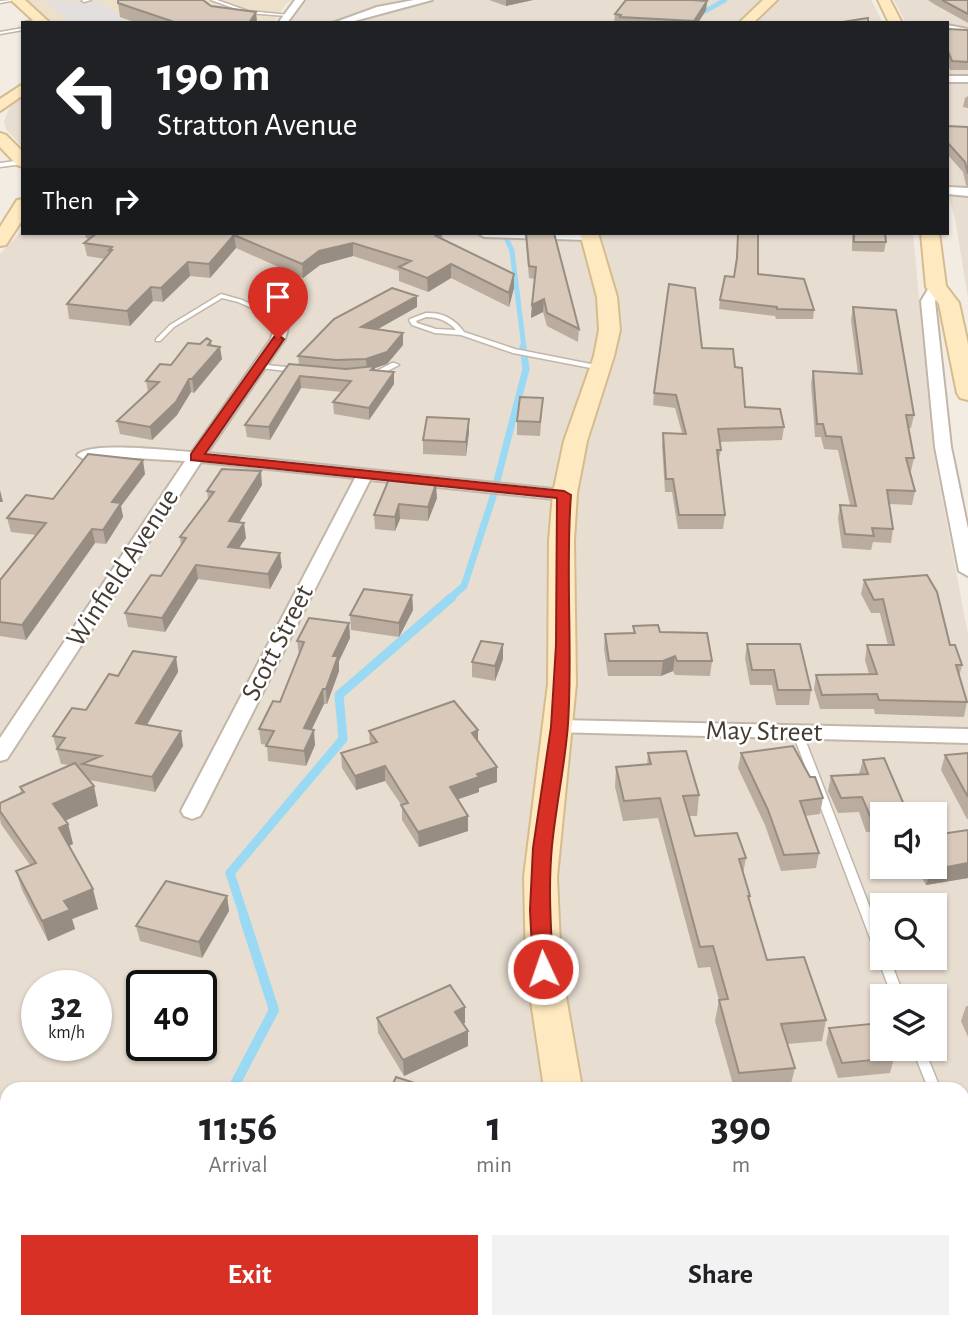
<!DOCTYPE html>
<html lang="en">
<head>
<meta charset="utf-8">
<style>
	body { margin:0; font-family:"Alegreya Sans",sans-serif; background:#f2f2f2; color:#202124; height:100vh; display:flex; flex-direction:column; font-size:26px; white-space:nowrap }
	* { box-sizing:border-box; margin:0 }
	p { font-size:23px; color:#757577 }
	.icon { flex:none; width:38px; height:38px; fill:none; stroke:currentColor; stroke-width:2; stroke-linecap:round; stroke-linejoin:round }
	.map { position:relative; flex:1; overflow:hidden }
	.drawer { position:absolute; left:0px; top:1082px; width:970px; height:247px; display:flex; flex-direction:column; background:#fff; border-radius:21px 21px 0 0; box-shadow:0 2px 5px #0004 }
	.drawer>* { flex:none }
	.top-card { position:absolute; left:21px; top:21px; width:928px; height:214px; border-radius:0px; box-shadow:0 2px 5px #0004; background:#202124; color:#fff; overflow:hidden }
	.controls { position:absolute; left:870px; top:802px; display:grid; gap:14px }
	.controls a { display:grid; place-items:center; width:77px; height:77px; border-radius:0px; background:#fff; box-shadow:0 2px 5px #0004; font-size:35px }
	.speed { position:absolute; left:21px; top:970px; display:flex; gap:14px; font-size:35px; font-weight:700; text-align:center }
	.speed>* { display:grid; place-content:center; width:91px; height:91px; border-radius:50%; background:#fff; box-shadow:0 2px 5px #0004; line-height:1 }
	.speed small { font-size:18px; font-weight:400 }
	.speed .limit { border:4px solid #111; border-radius:10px; background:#fff; color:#111 }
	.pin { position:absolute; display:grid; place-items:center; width:60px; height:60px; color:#fff; margin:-72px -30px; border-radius:50% 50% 50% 0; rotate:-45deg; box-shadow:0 0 7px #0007 }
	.pin .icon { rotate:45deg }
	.me { position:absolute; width:77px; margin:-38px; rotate:357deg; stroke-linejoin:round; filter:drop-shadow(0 0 5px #0008) }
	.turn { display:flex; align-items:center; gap:24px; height:147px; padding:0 21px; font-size:32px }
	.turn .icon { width:91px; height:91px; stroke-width:2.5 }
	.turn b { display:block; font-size:49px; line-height:60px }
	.then { display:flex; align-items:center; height:66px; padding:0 21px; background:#0003; gap:14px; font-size:26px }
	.eta { display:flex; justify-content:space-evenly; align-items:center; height:119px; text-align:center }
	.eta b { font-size:42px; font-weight:700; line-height:49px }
	.button { display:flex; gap:14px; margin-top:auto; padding:14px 21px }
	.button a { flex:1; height:80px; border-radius:0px; background:#d93025; color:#fff; font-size:28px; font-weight:700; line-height:80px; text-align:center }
	.button a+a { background:#f2f2f2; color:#202124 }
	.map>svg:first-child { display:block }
	.residential { fill:#e7ddd0; fill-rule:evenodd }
	.education { fill:#ede0cb }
	.parking { fill:#e3dfdc }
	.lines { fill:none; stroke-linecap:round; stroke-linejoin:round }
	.stream-far4 { stroke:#9ad9f4; stroke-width:4.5 }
	.stream-far3 { stroke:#9ad9f4; stroke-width:5 }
	.stream-far2 { stroke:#9ad9f4; stroke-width:7 }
	.stream-far1 { stroke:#9ad9f4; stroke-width:9 }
	.stream { stroke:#9ad9f4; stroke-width:10 }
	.lane-casing { stroke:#c1b6a8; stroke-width:3 }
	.street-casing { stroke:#c1b6a8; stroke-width:4 }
	.secondary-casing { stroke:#d5bc8f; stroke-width:4 }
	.lane { fill:#fff; fill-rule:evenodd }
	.street { fill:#fff; fill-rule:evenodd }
	.secondary { fill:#ffe9c0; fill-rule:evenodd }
	.wall { fill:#baada0 }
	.shaded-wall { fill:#978d82 }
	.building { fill:#d8c9ba; stroke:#978d82; stroke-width:2 }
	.route { fill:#d93025; stroke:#8d1f18; stroke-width:2 }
	.labels { text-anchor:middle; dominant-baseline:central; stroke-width:5; stroke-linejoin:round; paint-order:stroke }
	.street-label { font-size:28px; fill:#453c33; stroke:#fff }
</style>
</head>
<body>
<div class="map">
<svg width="968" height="1328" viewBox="0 0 968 1328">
	<rect width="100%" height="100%" fill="#f3ece3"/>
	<path class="residential" d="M307 0H871L883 23H289Z
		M894 0H968V298L955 218 947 192V23H906Z
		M23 95V148L6 129 4 122 10 106Z
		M23 229V233H913L933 449 968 635V1328H0V254ZM882 814H934V866H882ZM882 905H934V957H882ZM37 985H96V1045H37ZM142 985H201V1045H142ZM882 996H934V1048H882ZM7 1088H962V1321H7Z"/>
	<path class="education" d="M26 0H292L286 4 273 23H52Z"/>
	<path class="parking" d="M44 0 103 3 129 23H72Z"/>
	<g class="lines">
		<path class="stream-far4" d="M684 23 725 0"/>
		<path class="stream-far3" d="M504 233 512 251 524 348"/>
		<path class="stream-far2" d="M450 598 464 586 492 500 526 369 523 347"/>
		<path class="stream-far1" d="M245 919 230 873 343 739 339 695 452 597"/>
		<path class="stream" d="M233 1088 274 1010 244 917
			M339 1321 355 1328"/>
		<defs>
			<path id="lane" d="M11 0V1L0 3V1Z
				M83 0H91L84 2 82 1Z
				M211 0H217L248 11 289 15 287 16 247 13Z
				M41 19 43 21 23 23 25 22Z
				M23 28V30L0 34V32Z
				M23 160V164L0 167V163Z
				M221 294 242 300 273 314 268 315 238 302 222 298 174 327 160 341H156V339L170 325Z
				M426 313C442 312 455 319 464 332L515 349 601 366 605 368 601 370 513 353 461 335 435 333 412 325 409 320 410 319ZM426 317C439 317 448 321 456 330L436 329 417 323 416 321Z
				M392 363H395L399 365 376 377H370L369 375Z
				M257 364 296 368 300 370 296 372 260 368H257Z
				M798 731 803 734 882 939V957H889L904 996H892L793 734Z
				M912 1048H924L940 1088H928Z
				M962 1157 967 1159 968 1161V1183L962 1180Z"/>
			<path id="street" d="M295 0H304L287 23H278Z
				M414 0H432L347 23H333L377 7Z
				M947 25 968 29V35L947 31Z
				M947 76H968V82H947Z
				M947 187 968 188V196L947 194Z
				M478 233H591L595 236 589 240 484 237Z
				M936 283 943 287 935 301 951 447 968 529V576L959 571 935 447 921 301 931 284Z
				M270 310 275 311 288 328 285 339 207 453 564 490 572 495 564 500 370 480 203 811 200 816 192 819 184 816 181 811 355 478 201 462 7 759 0 761V738L185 461 117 457 85 460 77 455C91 441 170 451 192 452L271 339 274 328 263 314Z
				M559 720 968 729V743L552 732 549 727 552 722Z
				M962 1107H968V1129L962 1130Z"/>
			<path id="secondary" d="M11 0H25L50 23H36Z
				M763 0H777L753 23H739Z
				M878 0H890L902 23H889Z
				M23 84V95L0 111V99Z
				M0 133 6 135 23 152V167L17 165 0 147Z
				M23 199V219L6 245 0 246V227L17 200Z
				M580 233H598L617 297 620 330 614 356 587 441 577 493 574 541 576 684 557 877 561 968 582 1088H544L526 968 524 877 548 684 549 541 553 493 564 441 594 356 599 330 597 297Z
				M921 233H939L946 286 959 303 968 344V400L960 398 957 393 939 304 926 287Z
				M592 1321H636L637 1328H593Z"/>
		</defs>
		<use href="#lane" class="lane-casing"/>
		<use href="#street" class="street-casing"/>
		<use href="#secondary" class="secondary-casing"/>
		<use href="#lane" class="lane"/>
		<use href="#street" class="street"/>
		<use href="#secondary" class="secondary"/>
	</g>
	<path class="wall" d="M489 0H533L506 6Z
		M928 0H968V23L934 4Z
		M707 1 706 10 698 23H614L615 14Z
		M118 3 211 6 256 12 257 23H137L120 17Z
		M947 29 968 30V70H950L947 61Z
		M968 96V108L963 107 965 98Z
		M947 126 968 127V187L966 185 963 172 947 154Z
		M85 233H441L443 240 514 288 509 307 451 278 428 292 399 281V271L353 256 320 265 303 278 236 248 210 278 190 276 163 302 153 301 130 326 69 319 67 304 105 259 87 256 84 243 89 239 86 238Z
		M525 233 579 329 578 342 547 326 543 312 531 318 532 305 535 279 529 278Z
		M738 233H755L758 274 814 310 813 319H776L775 316 719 309 720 300 734 277 736 262Z
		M852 233H885L886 242 884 252 852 251Z
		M417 307 378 329 403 333V345L387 364 375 368V371L394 384 369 420 334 414 333 402 342 392 301 388 270 440 247 437 245 425 299 365 298 356Z
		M853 307 914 415 911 428H908L914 458 911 471H909L915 491 912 505 889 504 893 529 891 543 873 542 871 550 842 548 838 518 840 505H850L838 450 824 449 821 437H815L811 384 813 371 858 374 851 320Z
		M211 341 212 346 222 359 194 393 191 392 177 415 152 440 120 434 117 421 148 392 146 381 200 344Z
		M702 348 735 367 745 407 784 427 782 440 720 442 721 450 718 463 725 515 723 529H678L672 492H665L662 446 663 433H682L675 408 653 405 654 393Z
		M542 412 540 436 517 435V421Z
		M469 419V432L466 456 423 454V440Z
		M145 474 121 506 123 517 106 544 95 543 26 640 0 636V580L36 535 11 532 7 518 53 499Z
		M389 479 437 498 428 521 400 519 395 531 375 529 374 515Z
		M262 485 239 523 246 538 239 548 282 567 270 589 198 579 165 632 128 627 125 613 161 576 181 546 180 537 208 499 207 491Z
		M864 580 950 645 962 665 959 677 967 702 964 717 875 714 874 709H820L814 689 816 675 869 674 865 660 867 645H888L880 613H871L861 594Z
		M412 595 413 610 399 637 351 630 350 615Z
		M349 623 350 638 339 661V671L327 704H324L312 729 315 745 306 766 268 761 267 745 261 744 259 729 280 702 299 655 297 641Z
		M633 626 660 632 712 661 710 676 675 675 673 671 661 676H608L604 649 605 634 633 633Z
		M747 644 811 690 809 705H776L772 685H750L745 658Z
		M176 657 178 672 147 725 183 746 155 792 89 780 98 806 65 820 68 824 73 844 68 846 98 909 72 919 75 929 48 941 22 890 16 871 30 865 1 824 0 819V803L21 793 20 787 70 765 61 764 53 736 86 710 118 676Z
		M503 659 495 681 472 677V662Z
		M369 731 478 741 497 782 479 788V792L458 799 468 816V831L419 847 402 820V806L385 781 356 790 342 768 341 753 370 744Z
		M648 753 699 795 697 816H689L695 836 746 858 743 874 750 896 749 902 767 960 826 1020 822 1041 787 1044 795 1068 790 1088H734L715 1021 719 1000 710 967 698 968 658 818 623 821 615 787 616 767 647 765Z
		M741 753 823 798 820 814 805 816 819 853 816 868 781 871 765 825 738 768Z
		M968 753V819H967L941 770 945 755Z
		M884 758 882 831 866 832 859 812 838 813 828 791 831 776 859 774 863 760Z
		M968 830V878L926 885 915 866H934Z
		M227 896 229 911 202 958 140 941 136 926Z
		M966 1006H968V1037L961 1021Z
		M377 1018 465 1023 463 1024 468 1031V1046L404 1076 378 1033Z
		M829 1028 894 1058 890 1073 838 1078 826 1043Z
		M962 1289 968 1302V1312L964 1322 923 1328H913L911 1321H962Z"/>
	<path class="shaded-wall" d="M506 0H533L506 6Z
		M707 1 706 10 698 23H694V21Z
		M256 12 257 23H249Z
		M234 235 236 248 210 278 209 264Z
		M353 243V256L320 265 303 278 302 264 319 251Z
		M188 262 190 276 163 302 161 288Z
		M451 264V278L428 292 427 278Z
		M514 274V288L509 307V293Z
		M151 287 153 301 130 326 127 311Z
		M417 296V307L362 338 361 327Z
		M544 299 543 312 531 318 532 305Z
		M403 333V345L387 364 375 368 376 378 367 371 366 359Z
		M220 347 222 359 194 393 192 379Z
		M394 372V384L369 420V408Z
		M300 376 301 388 270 440 269 427Z
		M189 379 191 392 177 415 152 440 150 427Z
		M469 419V432L466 456V442Z
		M143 460 145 474 121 506 123 517 106 544 103 530 112 502Z
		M261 471 262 485 231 535 229 521Z
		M436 484 437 498 428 521V507Z
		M0 490 3 502H0Z
		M399 504 400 519 395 531V517Z
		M244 523 246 538 230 561 228 547Z
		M92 529 95 543 26 640 22 625Z
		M280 553 282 567 270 589 268 574Z
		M196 565 198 579 165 632 162 618Z
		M412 595 413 610 399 637V623Z
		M349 623 350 638 339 661V671L327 704 326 689 333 656Z
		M503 644V659L495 681V666Z
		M675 656 673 671 661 676 663 661Z
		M176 657 178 672 139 738 136 723Z
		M323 689 324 704 305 743 304 728Z
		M314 730 315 745 306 766 304 751Z
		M478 730V745L472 733Z
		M181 731 183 746 155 792 152 777Z
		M385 766V781L356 790 355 776Z
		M497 767V782L479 788V792L450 802V787L477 774Z
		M94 786 98 806 58 824 53 804Z
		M468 816V831L419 847 418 832Z
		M68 824 73 844 64 848 59 828Z
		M968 863V878L926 885 931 870Z
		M93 889 98 909 72 919 75 929 48 941 42 921 64 901Z
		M227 896 229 911 202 958 199 942Z
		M465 1007V1023L456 1027 455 1012Z
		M468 1031V1046L404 1076 403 1060Z"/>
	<path class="building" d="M118 0H203L211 6 256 12 249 23H177L118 3Z
		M626 0H691L707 1 694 21 620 17 621 15 615 14Z
		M942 0H968V14Z
		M868 18V23H836Z
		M947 29 968 30V62L952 61 947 49Z
		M947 126 968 127V174L965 162 947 142Z
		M97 233H441L443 234 436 236 514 274 509 293 451 264 427 278 399 267 411 261 353 243 319 251 302 264 234 235 209 264 188 262 161 288 151 287 127 311 67 304 112 250H109L112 247 84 243Z
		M526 233H554L579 329 547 313 544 299 532 305 536 267 529 266Z
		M738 233H754V234H758V274L804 279 814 310 777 309V307L720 300 725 276 734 277 737 258Z
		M854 233H885L886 242H854Z
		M669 284 695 288 702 348 733 349 735 367 742 368 745 407 780 409 784 427 718 429 721 450H717L725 515H679L673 479H666L663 433 686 434 676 395 654 393Z
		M392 288 417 296 361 327 403 333 387 352 366 359 336 360 298 356 334 319Z
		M853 307 896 310 914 415H906L914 458H906L915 491 887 490 893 529 872 528 874 536 845 534 840 505 856 506 841 437 826 436 823 424H817L813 371 862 374Z
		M207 338 211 341 208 345 220 347 192 379H189L176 402 150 427 117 421 159 382 146 381 160 364 171 365 188 343 200 344Z
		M289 364 346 369 375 366 371 370 394 372 369 408 333 402 351 381 300 376 269 427 245 425Z
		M520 397 543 398 540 422 517 421Z
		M427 417 469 419 466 442 423 440Z
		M88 454 143 460 112 502 121 503 103 530 92 529 22 625 0 622V580L46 523 7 518 26 495 53 499Z
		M222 469 261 471 229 521 244 523 228 547 280 553 268 574 196 565 162 618 125 613 151 575 161 576 186 538 180 537 214 492 207 491Z
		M389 479 436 484 428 507 399 504 395 517 374 515Z
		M927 575 937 592 950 645H955L962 665H956L967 702 879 700 877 694 822 695 816 675 877 674 867 645H894L883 599 874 600 864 580Z
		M364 589 412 595 399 623 350 615Z
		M309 618 349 623 333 656H338L326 689H323L304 728 314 730 304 751 266 746 274 731 259 729 273 701 280 702 304 642 297 641Z
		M658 625 660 632 707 633 712 661H677L675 656 663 661H609L605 634 635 633 633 626Z
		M481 641 503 644 495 666 472 662Z
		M747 644H800L811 690H778L774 670H752Z
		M133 651 176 657 136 723 181 731 152 777 82 764 101 756 57 749 65 738 53 736 72 708 86 710 109 674 118 676Z
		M454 701 478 730 472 733 497 767 477 774 479 777 450 787 468 816 418 832 401 805 408 803 385 766 355 776 341 753 377 742 369 731Z
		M793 746 810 777H815L823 798 800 801 819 853 784 855 768 810 741 753Z
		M686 751 699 795 683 796 695 836 737 833 746 858 739 859 750 896H748L767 960 804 957 826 1020 781 1024 795 1068 739 1073 719 1000 728 999 713 946 700 947 660 798 624 801 616 767 651 764 648 753Z
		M968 753V797L945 755Z
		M884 758 908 814H882V815L870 816 862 797 841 798 831 776 868 774 863 760Z
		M75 763 94 786 53 804 68 824 59 828 93 889 64 901 70 910 42 921 16 871 36 863 0 811V803L24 792 20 787Z
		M968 830V863L931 870 929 866H934V835Z
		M166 881 227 896 199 942 136 926Z
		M450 985 465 1007 455 1012 468 1031 403 1060 377 1018Z
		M881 1023 882 1026V1048H890L894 1058 842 1063 829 1028Z
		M396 1077 427 1087 426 1088H391Z
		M323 1085 334 1088H321Z
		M962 1289 968 1302V1307L962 1308Z
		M84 1321H174L175 1328H85Z"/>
	<path class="route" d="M278 335 284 339 205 454 564 491 571 495C565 571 573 648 568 724 565 765 556 805 552 846 548 887 551 928 553 969L550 974 543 976 536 974 533 969 530 910 533 848 551 727 556 645 557 498 191 460V454L274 337Z"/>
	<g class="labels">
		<g class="street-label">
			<text transform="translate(123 568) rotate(-57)">Winfield Avenue</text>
			<text transform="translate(278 643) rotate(-63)">Scott Street</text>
			<text transform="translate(764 732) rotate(1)">May Street</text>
		</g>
	</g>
</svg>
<div class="controls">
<a><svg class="icon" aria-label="sound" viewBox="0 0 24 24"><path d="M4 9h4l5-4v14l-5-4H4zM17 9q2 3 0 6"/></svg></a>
<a><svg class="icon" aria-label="search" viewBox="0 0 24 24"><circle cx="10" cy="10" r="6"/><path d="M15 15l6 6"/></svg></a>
<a><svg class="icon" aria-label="layers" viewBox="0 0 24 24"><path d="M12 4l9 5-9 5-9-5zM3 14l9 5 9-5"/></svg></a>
</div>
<div class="speed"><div>32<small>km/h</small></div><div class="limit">40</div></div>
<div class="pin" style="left:278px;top:339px;background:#d93025"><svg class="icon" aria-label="arrive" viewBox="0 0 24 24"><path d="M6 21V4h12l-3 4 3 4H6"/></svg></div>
<svg class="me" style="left:543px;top:969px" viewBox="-20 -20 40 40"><circle r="17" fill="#d93025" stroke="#fff" stroke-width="3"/><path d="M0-11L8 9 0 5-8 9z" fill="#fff"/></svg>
<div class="top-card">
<div class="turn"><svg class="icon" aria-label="left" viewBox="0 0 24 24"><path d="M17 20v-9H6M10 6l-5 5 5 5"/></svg><div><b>190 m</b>Stratton Avenue</div></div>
<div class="then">Then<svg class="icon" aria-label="right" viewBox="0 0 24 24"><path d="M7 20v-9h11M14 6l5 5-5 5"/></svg></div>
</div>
<section class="drawer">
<div class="eta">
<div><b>11:56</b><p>Arrival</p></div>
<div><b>1</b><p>min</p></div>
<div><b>390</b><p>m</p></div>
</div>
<div class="button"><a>Exit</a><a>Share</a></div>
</section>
</div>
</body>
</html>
